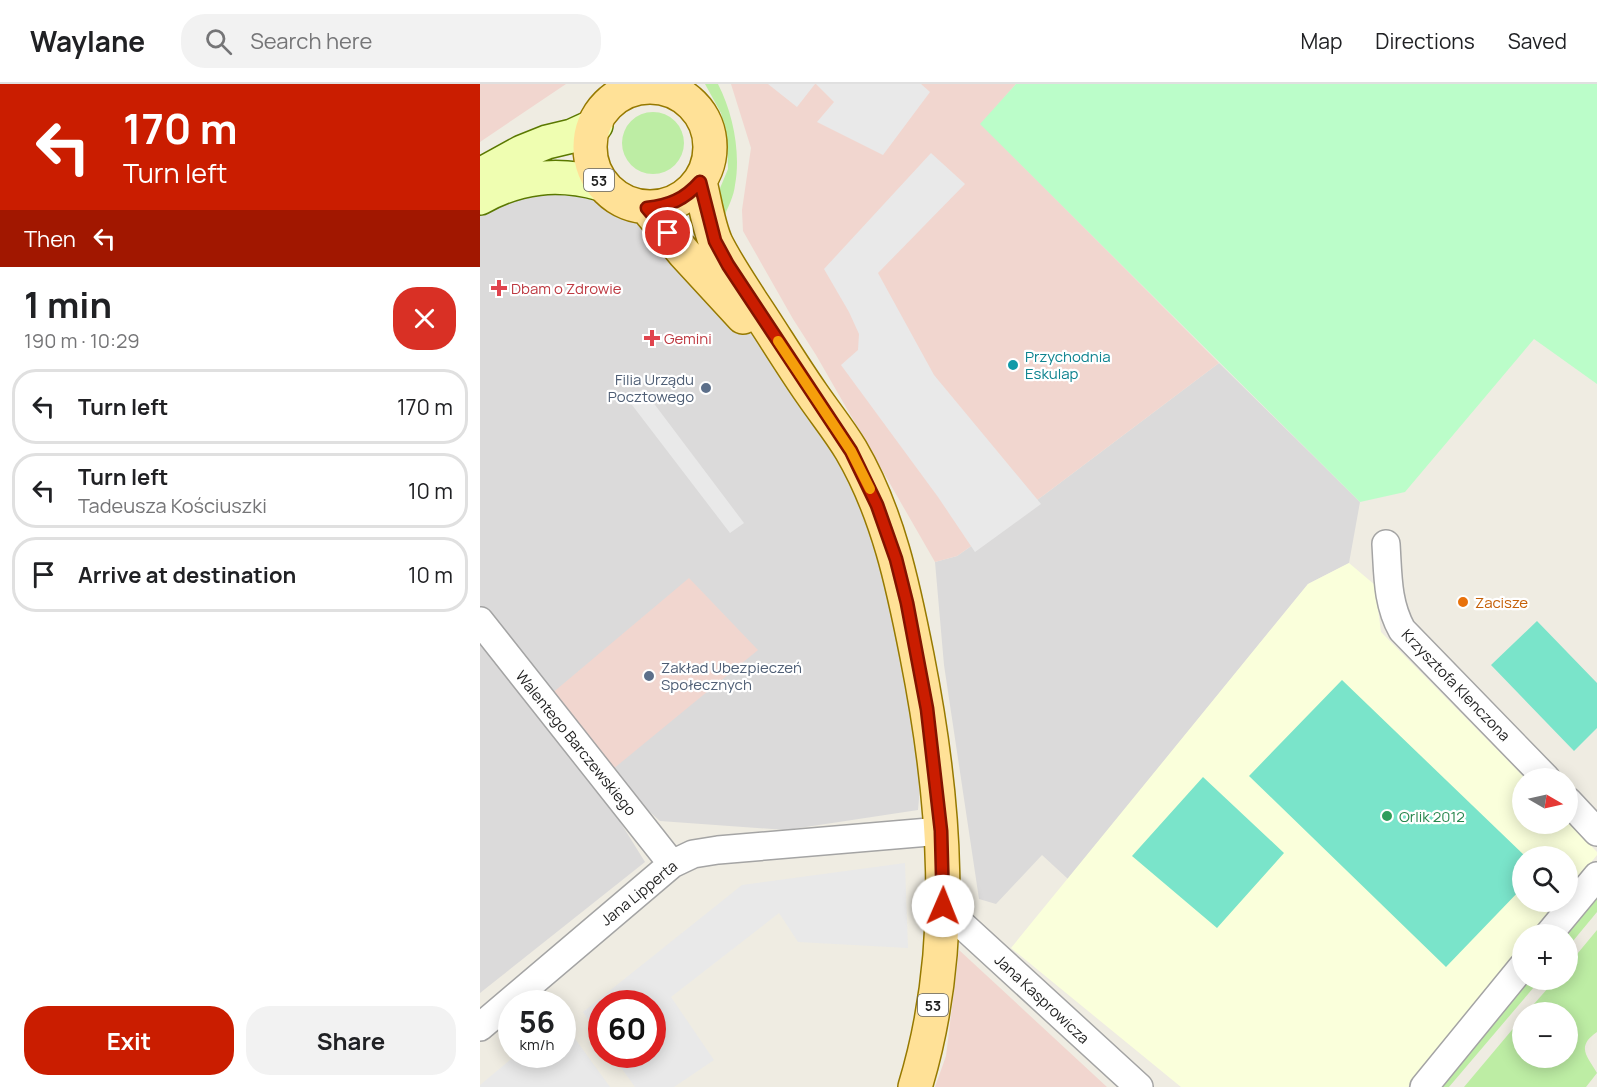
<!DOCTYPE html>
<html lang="en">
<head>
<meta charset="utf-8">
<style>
	body { margin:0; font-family:Manrope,sans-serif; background:#f2f2f2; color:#202124; height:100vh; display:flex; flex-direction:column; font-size:22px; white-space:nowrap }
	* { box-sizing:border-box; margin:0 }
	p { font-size:20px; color:#757577 }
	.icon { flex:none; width:33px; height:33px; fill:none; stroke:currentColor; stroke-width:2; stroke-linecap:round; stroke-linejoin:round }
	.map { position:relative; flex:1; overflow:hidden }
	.side { display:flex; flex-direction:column; background:#fff; width:480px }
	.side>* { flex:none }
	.guide { background:#ca1d00; color:#fff; overflow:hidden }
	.needle { width:39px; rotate:99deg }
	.tools { position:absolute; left:1032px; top:684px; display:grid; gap:12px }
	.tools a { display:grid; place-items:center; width:66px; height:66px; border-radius:50%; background:#fff; box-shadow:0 3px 15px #0003; font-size:30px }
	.speed { position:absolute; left:18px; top:906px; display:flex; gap:12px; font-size:30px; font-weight:700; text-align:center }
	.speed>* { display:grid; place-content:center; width:78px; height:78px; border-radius:50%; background:#fff; box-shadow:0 3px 15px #0003; line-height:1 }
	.speed small { font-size:15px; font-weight:400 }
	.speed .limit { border:9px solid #d22; background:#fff; color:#111 }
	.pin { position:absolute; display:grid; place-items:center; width:51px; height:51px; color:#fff; margin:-26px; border:3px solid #fff; border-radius:50%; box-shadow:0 2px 6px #0007 }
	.me { position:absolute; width:66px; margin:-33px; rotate:1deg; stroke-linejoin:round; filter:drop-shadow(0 0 4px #0008) }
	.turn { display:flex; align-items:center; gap:21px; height:126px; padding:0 24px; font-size:27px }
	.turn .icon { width:78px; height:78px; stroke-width:2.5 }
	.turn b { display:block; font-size:42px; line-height:51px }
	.then { display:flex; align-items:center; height:57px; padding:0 24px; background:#0003; gap:12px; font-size:22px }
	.round { display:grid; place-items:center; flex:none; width:63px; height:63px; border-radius:24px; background:#f2f2f2 }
	.head { display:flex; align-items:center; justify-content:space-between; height:102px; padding:0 24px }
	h1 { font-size:36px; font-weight:700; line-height:45px }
	.primary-button { display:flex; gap:12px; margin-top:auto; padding:12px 24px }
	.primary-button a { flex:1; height:69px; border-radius:24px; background:#ca1d00; color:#fff; font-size:24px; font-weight:700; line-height:69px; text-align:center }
	.primary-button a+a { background:#f2f2f2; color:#202124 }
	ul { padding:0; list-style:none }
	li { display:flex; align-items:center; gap:18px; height:75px; margin:0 12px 9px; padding:0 12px; border:3px solid #e0e0e0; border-radius:24px }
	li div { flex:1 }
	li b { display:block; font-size:22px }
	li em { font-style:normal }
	header { display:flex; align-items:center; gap:36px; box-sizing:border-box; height:84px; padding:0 30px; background:#fff; border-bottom:2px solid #e0e0e0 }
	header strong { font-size:28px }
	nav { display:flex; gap:33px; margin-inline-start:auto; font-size:21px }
	.search { width:420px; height:54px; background:#f2f2f2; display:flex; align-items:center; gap:15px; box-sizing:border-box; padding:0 21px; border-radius:24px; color:#757577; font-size:22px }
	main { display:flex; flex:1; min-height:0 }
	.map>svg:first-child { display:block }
	.residential { fill:#dbdada }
	.commercial { fill:#f1d6cf }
	.education { fill:#faffdb }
	.grass { fill:#bdeda4 }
	.park { fill:#bbfdc9 }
	.pitch { fill:#7ae4ca }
	.parking { fill:#e9e9e9 }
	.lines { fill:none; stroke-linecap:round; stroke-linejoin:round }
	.street-casing { stroke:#a4a4a4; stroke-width:30 }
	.secondary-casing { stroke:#5a7800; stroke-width:36 }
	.primary-casing { stroke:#967900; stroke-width:36 }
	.street { stroke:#fff; stroke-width:27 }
	.secondary { stroke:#effeb1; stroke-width:33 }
	.primary { stroke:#ffe197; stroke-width:33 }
	.route-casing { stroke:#831300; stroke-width:15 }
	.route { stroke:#ca1d00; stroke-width:10 }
	.slow { stroke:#f59e0b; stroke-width:10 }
	.health-dot { fill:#e0444e; stroke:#fff; stroke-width:2 }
	.culture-dot { fill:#0f9aa8; stroke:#fff; stroke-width:2 }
	.service-dot { fill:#5c6f8a; stroke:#fff; stroke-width:2 }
	.food-dot { fill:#e8710a; stroke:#fff; stroke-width:2 }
	.leisure-dot { fill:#2e9e5b; stroke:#fff; stroke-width:2 }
	.labels { text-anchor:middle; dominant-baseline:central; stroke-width:4.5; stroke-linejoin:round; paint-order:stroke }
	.shield { fill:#fff; stroke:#616161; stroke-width:1.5 }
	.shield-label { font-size:14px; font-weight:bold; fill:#1d1d1d }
	.health-label { font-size:15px; fill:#be3a42; stroke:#fff; text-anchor:start }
	.culture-label { font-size:15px; fill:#0d838f; stroke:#fff; text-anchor:start }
	.service-label { font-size:15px; fill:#4e5e75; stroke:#fff; text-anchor:end }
	.food-label { font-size:15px; fill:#c56008; stroke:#fff; text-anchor:start }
	.street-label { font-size:15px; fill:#1d1d1d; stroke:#fff }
	.leisure-label { font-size:15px; fill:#27864d; stroke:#fff; text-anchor:start }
</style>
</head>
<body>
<header>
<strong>Waylane</strong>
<div class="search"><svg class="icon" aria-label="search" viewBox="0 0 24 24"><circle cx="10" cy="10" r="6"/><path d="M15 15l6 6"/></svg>Search here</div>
<nav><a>Map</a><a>Directions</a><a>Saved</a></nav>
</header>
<main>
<section class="side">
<div class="guide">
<div class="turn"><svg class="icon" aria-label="left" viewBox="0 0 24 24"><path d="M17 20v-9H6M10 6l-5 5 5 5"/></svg><div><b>170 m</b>Turn left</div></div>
<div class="then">Then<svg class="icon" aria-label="left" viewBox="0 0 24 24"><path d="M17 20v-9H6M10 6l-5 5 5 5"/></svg></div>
</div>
<div class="head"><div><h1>1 min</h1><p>190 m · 10:29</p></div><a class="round" style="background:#d93025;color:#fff"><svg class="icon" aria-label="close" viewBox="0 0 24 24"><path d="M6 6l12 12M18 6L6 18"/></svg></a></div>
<ul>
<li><svg class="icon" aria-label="left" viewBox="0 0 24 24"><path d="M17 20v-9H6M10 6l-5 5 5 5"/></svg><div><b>Turn left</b></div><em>170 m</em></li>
<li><svg class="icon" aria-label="left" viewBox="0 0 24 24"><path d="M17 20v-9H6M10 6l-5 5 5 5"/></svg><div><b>Turn left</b><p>Tadeusza Kościuszki</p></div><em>10 m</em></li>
<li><svg class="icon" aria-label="arrive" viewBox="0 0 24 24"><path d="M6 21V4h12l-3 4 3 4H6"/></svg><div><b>Arrive at destination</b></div><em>10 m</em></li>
</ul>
<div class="primary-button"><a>Exit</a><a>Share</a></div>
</section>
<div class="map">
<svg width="1117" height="1003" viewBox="0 0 1117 1003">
	<rect width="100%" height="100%" fill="#efece2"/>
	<path class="residential" d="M121 100 134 112 150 121 188 149 227 194 371 367 447 625 438 726 306 746 180 737 127 690 64 616 0 533V130L33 104Z
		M739 279 880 418 869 479 828 500 588 795 562 771 516 820 499 815 464 581 455 478 477 472 564 411Z
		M0 548 116 699 165 778 0 909Z"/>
	<path class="commercial" d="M0 0H86L0 58Z
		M251 0H536L501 40 739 279 564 411 477 472 455 478 336 271 313 235 263 147 262 126 271 64Z
		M209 494 278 566 127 690 64 616Z
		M479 866 627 1003H455L466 972Z"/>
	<path class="education" d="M869 479 895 501 901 548 1045 694H1042V740H1088V738L1117 768V771L1088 807V772H1042V818H1079L1052 850H1042V863L928 1003H701L531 864 828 500Z"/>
	<path class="grass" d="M225 0H238C253 29 261 69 255 101 254 112 248 123 244 133L238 109 248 85 247 53 241 29Z
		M142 59a31 31 0 1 1 62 0a31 31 0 1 1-62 0Z
		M1117 812V828L1088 863V850H1085Z
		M1117 846V948C1095 963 1108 973 1117 989L1106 1003H984L1042 934V974H1088V928H1047L1075 896H1088V881Z
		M1048 896H1060L969 1003H960Z"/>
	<path class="park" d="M536 0H1117V300L1054 255 925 408 880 418 500 40Z"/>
	<path class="pitch" d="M1057 537 1117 599V644L1094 667 1011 581Z
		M862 596 1045 772H1042V804L966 883 769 692Z
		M723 693 804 769 737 844 652 772Z"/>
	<path class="parking" d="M288 0H335L317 23Z
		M336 0H441L450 8 403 71 337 38 354 18Z
		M451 69 485 100 398 189 454 291 561 420 495 468 458 413 361 281 378 266 379 250 369 228 344 185Z
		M163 305 264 439 250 449 149 317Z
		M425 779 428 864 318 858 299 829 191 913 234 976 194 1003H155L132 971 172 970V920H122L121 955 103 928 262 801Z
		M83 938 130 1003H0V1001L36 971 82 970Z"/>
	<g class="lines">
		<defs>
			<path id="street" d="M906 460C908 491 907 519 922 546L1066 694
				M0 537 192 780
				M1088 717 1117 748
				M462 838 480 839 659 1003
				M1069 850 1117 792
				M0 943 192 780 213 770 238 766 461 747
				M944 1003 1042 883"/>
			<path id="secondary" d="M0 91 42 68 67 58 92 52 116 41
				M0 114C39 92 78 88 121 100"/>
			<path id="primary" d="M110 63a60 60 0 1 1 120 0a60 60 0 1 1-120 0Z
				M220 98C225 118 228 141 236 159 246 179 259 198 271 217 292 248 311 280 332 310 345 329 359 346 371 366 408 429 423 501 437 572 465 714 478 862 435 1003
				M167 124 204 169 263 233"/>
		</defs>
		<use href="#street" class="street-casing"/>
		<use href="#secondary" class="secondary-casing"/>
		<use href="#primary" class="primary-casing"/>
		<use href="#street" class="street"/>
		<use href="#secondary" class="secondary"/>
		<use href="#primary" class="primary"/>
	</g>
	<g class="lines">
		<defs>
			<path id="route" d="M188 149 167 124C189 122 205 115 220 98L235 157 248 181 371 367 397 421 416 475 427 519 447 625 461 747 463 822"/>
		</defs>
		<use href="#route" class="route-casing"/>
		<use href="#route" class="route"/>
		<path class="slow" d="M298 257 371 367 390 405"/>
	</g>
	<g class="health-dot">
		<path d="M16 195h6v6h6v6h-6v6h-6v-6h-6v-6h6z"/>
		<path d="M169 245h6v6h6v6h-6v6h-6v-6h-6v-6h6z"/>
	</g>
	<circle class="culture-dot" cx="533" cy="281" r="6"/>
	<g class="service-dot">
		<circle cx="226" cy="304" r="6"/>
		<circle cx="169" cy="592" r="6"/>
	</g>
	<circle class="food-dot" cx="983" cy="518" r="6"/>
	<circle class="leisure-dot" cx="907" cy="732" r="6"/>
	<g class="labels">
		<g class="shield">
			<rect x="104" y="85" width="30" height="22" rx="4.5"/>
			<rect x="438" y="910" width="30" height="22" rx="4.5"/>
		</g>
		<g class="shield-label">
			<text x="119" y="96">53</text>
			<text x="453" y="921">53</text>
		</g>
		<g class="health-label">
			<text x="31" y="204">Dbam o Zdrowie</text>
			<text x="184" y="254">Gemini</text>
		</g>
		<g class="culture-label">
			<text x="545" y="272">Przychodnia<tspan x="545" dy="17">Eskulap</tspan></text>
		</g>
		<g class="service-label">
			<text x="214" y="295">Filia Urządu<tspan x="214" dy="17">Pocztowego</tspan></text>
			<text x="181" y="583" text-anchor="start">Zakład Ubezpieczeń<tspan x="181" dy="17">Społecznych</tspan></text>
		</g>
		<g class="food-label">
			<text x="995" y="518">Zacisze</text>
		</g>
		<g class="street-label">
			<text transform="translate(976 601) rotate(46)">Krzysztofa Klenczona</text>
			<text transform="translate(96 659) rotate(51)">Walentego Barczewskiego</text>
			<text transform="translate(159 809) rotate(-39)">Jana Lipperta</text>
			<text transform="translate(562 915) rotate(43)">Jana Kasprowicza</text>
		</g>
		<g class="leisure-label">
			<text x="919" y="732">Orlik 2012</text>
		</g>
	</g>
</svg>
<div class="tools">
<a><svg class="needle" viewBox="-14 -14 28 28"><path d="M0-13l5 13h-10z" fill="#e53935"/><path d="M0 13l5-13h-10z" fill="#757577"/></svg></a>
<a><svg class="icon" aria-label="search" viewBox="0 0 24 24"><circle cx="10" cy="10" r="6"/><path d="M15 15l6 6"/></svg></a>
<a>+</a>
<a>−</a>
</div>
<div class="speed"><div>56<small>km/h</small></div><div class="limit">60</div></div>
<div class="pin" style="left:188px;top:149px;background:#d93025"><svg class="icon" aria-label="arrive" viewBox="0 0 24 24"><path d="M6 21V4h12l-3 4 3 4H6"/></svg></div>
<svg class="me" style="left:463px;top:822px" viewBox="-20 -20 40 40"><circle r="19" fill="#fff"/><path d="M0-13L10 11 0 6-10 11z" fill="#ca1d00"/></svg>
</div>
</main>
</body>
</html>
